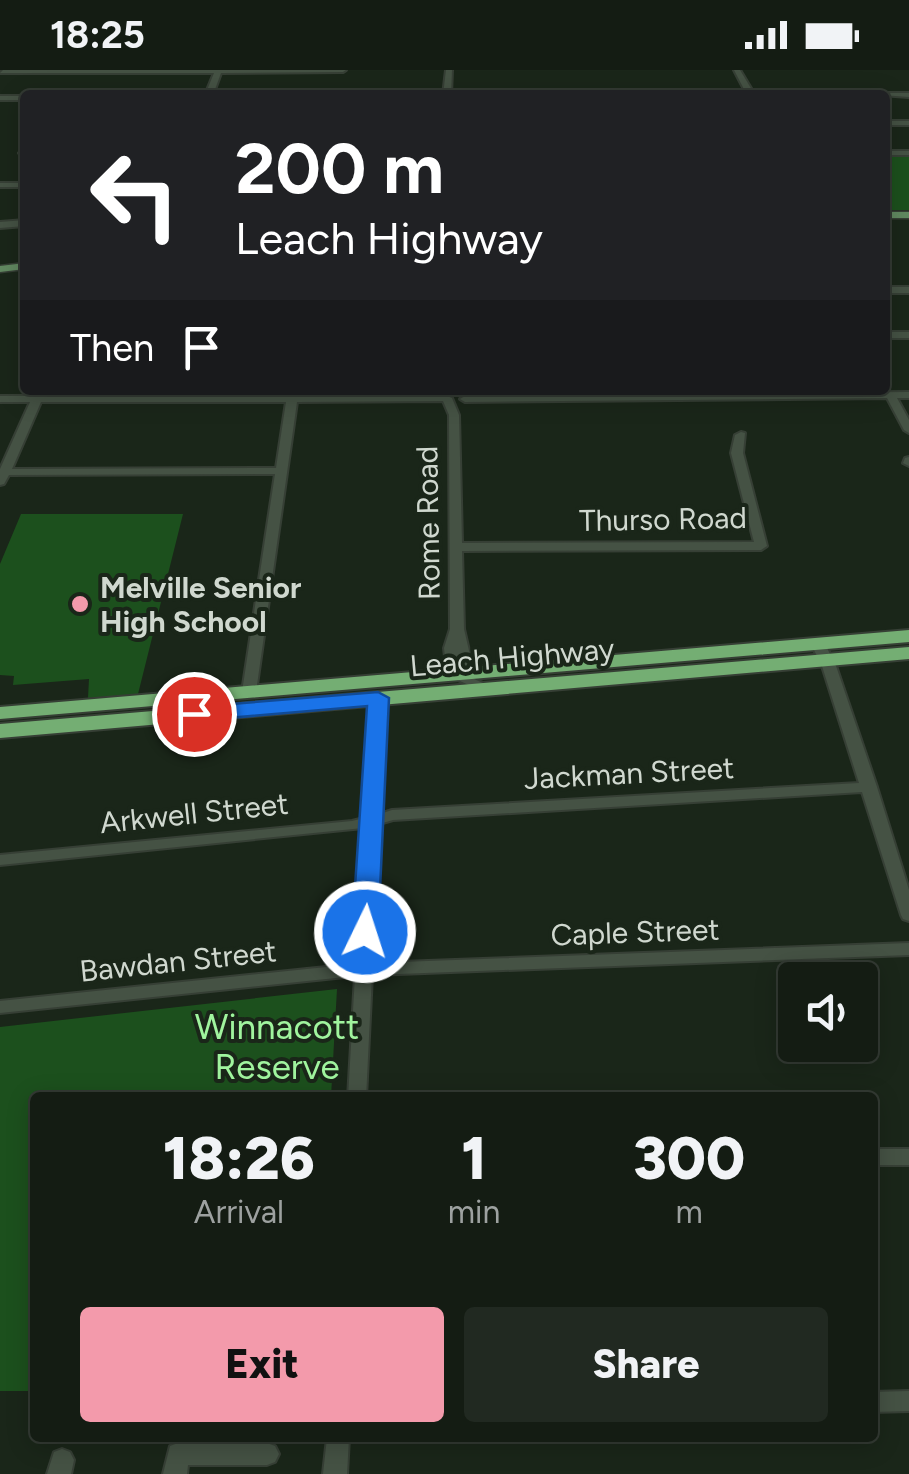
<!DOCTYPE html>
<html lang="en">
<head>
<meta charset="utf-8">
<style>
	body { margin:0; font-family:Figtree,sans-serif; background:#212921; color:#f1f3f6; height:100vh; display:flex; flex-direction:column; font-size:38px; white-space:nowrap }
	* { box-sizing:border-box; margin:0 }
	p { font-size:32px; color:#9da1a0 }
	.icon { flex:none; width:55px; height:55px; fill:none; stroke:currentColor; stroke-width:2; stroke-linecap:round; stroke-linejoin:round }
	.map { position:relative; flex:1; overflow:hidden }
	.side { position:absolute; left:30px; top:1022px; width:848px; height:350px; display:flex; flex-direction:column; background:#141c13; border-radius:10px; box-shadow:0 5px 25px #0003,0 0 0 2px #333a33 }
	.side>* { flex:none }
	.guide { position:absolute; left:20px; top:20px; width:870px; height:305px; border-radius:10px; box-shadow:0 5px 25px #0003,0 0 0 2px #333a33; background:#202124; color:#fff; overflow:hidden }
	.tools { position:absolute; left:778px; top:892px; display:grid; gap:20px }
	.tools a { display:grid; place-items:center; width:100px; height:100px; border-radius:10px; background:#141c13; box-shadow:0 5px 25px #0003,0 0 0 2px #333a33; font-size:50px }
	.pin { position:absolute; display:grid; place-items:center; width:85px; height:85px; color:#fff; margin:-42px; border:5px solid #fff; border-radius:50%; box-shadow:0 2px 10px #0007 }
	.me { position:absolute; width:110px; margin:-55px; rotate:4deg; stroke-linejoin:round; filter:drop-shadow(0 0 8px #0008) }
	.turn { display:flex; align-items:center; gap:35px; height:210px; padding:0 50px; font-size:45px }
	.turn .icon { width:130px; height:130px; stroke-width:2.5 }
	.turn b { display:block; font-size:70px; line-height:85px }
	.then { display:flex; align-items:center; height:95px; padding:0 50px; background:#0003; gap:20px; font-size:38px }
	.eta { display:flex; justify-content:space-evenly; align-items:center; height:170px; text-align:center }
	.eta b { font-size:60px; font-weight:800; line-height:70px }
	.primary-button { display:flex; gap:20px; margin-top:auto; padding:20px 50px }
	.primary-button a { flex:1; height:115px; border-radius:10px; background:#f39aab; color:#111; font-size:40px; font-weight:800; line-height:115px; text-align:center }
	.primary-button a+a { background:#212921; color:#f1f3f6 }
	.status { display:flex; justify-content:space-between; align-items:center; height:70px; padding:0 50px; background:#141c13; direction:ltr }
	.status svg { height:28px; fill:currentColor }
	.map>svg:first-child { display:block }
	.green { fill:#1c501d }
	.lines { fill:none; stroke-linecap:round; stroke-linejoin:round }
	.minor-casing { stroke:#363f35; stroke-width:4 }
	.major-casing { stroke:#363f35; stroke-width:3 }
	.highway-casing { stroke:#363f35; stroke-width:4 }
	.minor { fill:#455244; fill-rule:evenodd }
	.major { fill:#618960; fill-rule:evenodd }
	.highway { fill:#74ae73; fill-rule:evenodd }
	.route { fill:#1a73e8; stroke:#114b97; stroke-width:2.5 }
	.poi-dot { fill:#f39aab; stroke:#1a2619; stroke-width:4 }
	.labels { text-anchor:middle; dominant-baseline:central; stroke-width:8; stroke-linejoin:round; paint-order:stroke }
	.street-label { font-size:30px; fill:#d0d8cf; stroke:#1a2619 }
	.poi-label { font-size:30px; font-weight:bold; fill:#d0d8cf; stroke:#1a2619; text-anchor:start }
	.near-park-label { font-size:35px; fill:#a0f49e; stroke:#1a2619 }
</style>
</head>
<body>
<div class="status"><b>18:25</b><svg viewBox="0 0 49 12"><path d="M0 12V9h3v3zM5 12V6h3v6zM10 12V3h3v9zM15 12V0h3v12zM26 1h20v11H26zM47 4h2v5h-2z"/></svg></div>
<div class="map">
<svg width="909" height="1404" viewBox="0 0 909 1404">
	<rect width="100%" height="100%" fill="#1a2619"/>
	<path class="green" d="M885 84H909V140H885Z
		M21 444H183L138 624 88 628 89 609 13 615 14 606 0 605V494Z
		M337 919 331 1027 35 1028V1321H0V957Z"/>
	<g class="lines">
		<defs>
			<path id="minor" d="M346 0 343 2 221 3 213 25H205L214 3H0L3 0Z
				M446 0H452L451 25H443Z
				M734 0H740L755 25H747Z
				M885 23H909V27L881 25Z
				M0 26H25V30H0Z
				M885 51H909V55H885Z
				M23 81H25V85L19 83Z
				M885 81H909V85H885Z
				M0 113H25V117H0Z
				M25 150V156L0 158V152Z
				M885 217H909V223H885Z
				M885 262H909V268H885Z
				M288 320H298V325H445L452 328 459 345 462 473 754 472 731 383 735 365 741 362 745 363 743 383 767 476 761 480 462 481 464 559 470 585 488 603 481 607 476 606 459 589 461 603 496 619 489 623 484 622 447 605 444 578 450 559 449 345 443 331 297 332 256 622 249 626 244 625 242 622 275 404 9 405 4 414 0 415V399L30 332H0V326L287 325ZM41 332H286L276 398 12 399Z
				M909 322V328H897L909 350V363L904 360 887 328 465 332 460 329 465 326Z
				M909 387V396L903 393 905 388Z
				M818 570 825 574 836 596 877 717 909 820V851L903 849 901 845 862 722 393 750 379 754 373 893 909 873V885L372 905 366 1028H348L355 906 0 943V931L355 894 363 758 0 795V785L352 751 364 748 373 625H383L385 628 380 744 392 740 859 713 822 596 811 574Z
				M872 1079H909V1095H872Z
				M909 1321V1341L872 1342V1322Z
				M327 1368H349L347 1404H323Z
				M178 1373H267L275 1376 279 1384 275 1392 267 1395H188L187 1404H163L170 1376Z
				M62 1379 70 1382 74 1390 71 1404H47L54 1382Z"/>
			<path id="major" d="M885 142H909V148H885Z
				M25 193V199L0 202V196Z"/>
			<path id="highway" d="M909 560V572L0 649V637Z
				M909 577V589L0 668V654Z"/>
		</defs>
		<use href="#minor" class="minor-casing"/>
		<use href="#major" class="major-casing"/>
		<use href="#highway" class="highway-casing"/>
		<use href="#minor" class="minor"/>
		<use href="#major" class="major"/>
		<use href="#highway" class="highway"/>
	</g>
	<path class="route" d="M378 622 389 628 378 862 365 870 352 862 367 636 194 651 184 644 194 637Z"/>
	<circle class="poi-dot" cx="80" cy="534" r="10"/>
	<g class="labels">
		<g class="street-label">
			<text transform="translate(663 449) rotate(-1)">Thurso Road</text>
			<text transform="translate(428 453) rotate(-91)">Rome Road</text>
			<text transform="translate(512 587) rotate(-5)">Leach Highway</text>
			<text transform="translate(629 703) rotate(-3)">Jackman Street</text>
			<text transform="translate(194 743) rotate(-6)">Arkwell Street</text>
			<text transform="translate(635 862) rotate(-2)">Caple Street</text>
			<text transform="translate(178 891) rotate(-6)">Bawdan Street</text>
		</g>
		<g class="poi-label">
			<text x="100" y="517">Melville Senior<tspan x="100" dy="34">High School</tspan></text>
		</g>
		<g class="near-park-label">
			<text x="277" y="957">Winnacott<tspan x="277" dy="40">Reserve</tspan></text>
		</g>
	</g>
</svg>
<div class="tools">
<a><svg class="icon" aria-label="sound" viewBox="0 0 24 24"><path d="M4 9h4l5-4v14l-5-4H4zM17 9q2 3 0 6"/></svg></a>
</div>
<div class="pin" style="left:194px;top:644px;background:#d93025"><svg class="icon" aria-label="arrive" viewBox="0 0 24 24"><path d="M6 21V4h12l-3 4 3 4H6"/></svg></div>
<svg class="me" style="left:365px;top:862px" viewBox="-20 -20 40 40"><circle r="17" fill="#1a73e8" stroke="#fff" stroke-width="3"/><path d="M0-11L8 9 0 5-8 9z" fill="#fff"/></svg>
<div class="guide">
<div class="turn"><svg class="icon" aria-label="left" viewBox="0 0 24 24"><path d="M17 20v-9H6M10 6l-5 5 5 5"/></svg><div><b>200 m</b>Leach Highway</div></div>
<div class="then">Then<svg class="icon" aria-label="arrive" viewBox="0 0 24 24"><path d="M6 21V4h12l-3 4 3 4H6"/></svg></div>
</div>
<section class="side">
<div class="eta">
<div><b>18:26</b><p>Arrival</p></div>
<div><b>1</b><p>min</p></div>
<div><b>300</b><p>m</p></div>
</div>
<div class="primary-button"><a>Exit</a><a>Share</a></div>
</section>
</div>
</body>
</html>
